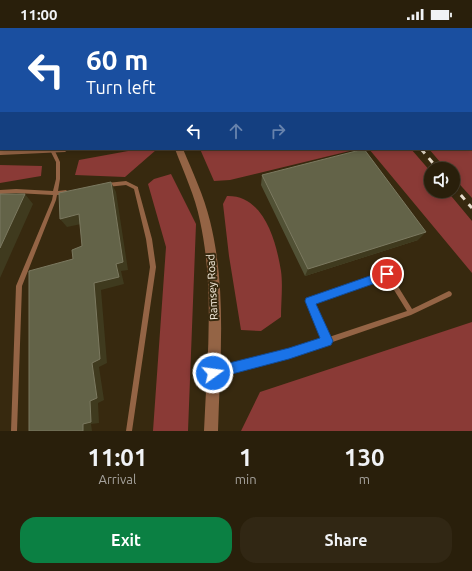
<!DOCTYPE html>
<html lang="en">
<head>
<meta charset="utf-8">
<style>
	body { margin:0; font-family:Ubuntu,sans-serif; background:#312714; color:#f1f3f6; height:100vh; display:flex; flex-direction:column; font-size:15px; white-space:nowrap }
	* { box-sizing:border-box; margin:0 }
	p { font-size:13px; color:#a5a29d }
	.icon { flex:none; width:22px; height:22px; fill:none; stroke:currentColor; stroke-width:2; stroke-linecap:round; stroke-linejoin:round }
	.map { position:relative; height:403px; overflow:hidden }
	.sheet { display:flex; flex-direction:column; background:#291f0b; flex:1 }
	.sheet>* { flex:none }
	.banner { position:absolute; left:0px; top:0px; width:472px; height:122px; box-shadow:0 2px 6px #0003,0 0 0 1px #453d2c; background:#1a4fa0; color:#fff; overflow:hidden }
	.buttons { position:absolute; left:424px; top:134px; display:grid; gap:8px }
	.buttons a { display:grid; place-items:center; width:36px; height:36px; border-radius:50%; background:#291f0b; box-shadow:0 2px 6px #0003,0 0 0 1px #453d2c; font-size:20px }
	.pin { position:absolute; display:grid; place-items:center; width:34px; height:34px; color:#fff; margin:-17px; border:2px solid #fff; border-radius:50%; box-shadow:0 1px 4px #0007 }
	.me { position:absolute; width:44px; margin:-22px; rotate:76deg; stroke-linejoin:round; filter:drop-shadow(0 0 3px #0008) }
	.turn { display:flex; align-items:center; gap:14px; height:84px; padding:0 20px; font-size:18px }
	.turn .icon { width:52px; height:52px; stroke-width:2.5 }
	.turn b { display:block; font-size:28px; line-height:34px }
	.lanes { display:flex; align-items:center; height:38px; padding:0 20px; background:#0003; justify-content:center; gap:20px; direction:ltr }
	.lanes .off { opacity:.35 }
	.eta { display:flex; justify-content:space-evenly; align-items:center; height:68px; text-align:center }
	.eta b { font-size:24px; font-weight:700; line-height:28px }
	.action { display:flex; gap:8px; margin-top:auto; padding:8px 20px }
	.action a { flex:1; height:46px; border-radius:16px; background:#0b8043; color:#fff; font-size:16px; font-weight:700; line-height:46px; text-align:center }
	.action a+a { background:#312714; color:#f1f3f6 }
	.status { display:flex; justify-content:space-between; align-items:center; height:28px; padding:0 20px; background:#291f0b; direction:ltr }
	.status svg { height:11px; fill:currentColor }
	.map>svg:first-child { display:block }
	.forest { fill:#8a3a36 }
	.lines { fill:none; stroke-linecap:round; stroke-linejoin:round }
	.lane { fill:#946445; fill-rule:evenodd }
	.street { fill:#946445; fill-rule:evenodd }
	.rail { stroke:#e5dbcb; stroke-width:3; stroke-dasharray:6 6; stroke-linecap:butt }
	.wall { fill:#515135 }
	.shaded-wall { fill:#3f3a1e }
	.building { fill:#636348; stroke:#7b7960 }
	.route { fill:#1a73e8; stroke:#114b97 }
	.labels { text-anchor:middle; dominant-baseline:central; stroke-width:4; stroke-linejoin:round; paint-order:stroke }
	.street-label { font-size:11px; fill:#fcf3e4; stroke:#37290f }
</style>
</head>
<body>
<div class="status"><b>11:00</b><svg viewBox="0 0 49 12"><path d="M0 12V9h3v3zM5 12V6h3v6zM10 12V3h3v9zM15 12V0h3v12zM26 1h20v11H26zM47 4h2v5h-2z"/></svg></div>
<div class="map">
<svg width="472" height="403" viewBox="0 0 472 403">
	<rect width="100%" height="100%" fill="#37290f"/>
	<path class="forest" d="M0 0H121V1H1L0 68Z
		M146 0H307L308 1H147Z
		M471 113H472V170L453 149V141H446L429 121H471Z
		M139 121H154L156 122 125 149 75 147 79 132Z
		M200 121H358L230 152 214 153Z
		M369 121H411L431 144V163H447L472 193V245Z
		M0 137 42 138 41 148 0 155Z
		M171 146 196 196 188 403H153L166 219 148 156 154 151Z
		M227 168C264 167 276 213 281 243 283 257 281 274 281 289L261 303 241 302 229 228 223 176Z
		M472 294V403H241L260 364Z"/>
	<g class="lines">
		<path class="lane" d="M471 32H472V34H471Z
			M0 112H1V116H0Z
			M50 121H54L60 134V151L58 163 66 162 68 164 66 166 57 167 56 172 22 258 17 403H11L16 258 52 172 53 167 16 165 0 166V162L16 161 53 163 56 151V134L50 122Z
			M126 153 138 159V160L152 211 156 239 132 403H126L150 239 146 211 134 161 126 157 107 159 105 157 107 155Z
			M387 244H389L412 281 449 263 451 264 452 266 451 268 411 287 289 329 214 348 212 347 211 345 212 343 214 342 289 323 323 311 307 273 308 271ZM386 249 407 283 329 309 313 274Z"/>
		<path class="street" d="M130 0H136L137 1H131Z
			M415 0H421L422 1H416Z
			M471 44H472V48H471Z
			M0 121H69L65 124 0 127Z
			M175 121H183C193 145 204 168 210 193 227 261 220 333 218 403H204C207 333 215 262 200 193 195 168 184 145 175 121Z"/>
		<path class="rail" d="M421 121 438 141
			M453 158 472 180"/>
	</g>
	<path class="wall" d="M375 0H397V1H375Z
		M450 0H472V18L471 17V1H449Z
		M262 147 418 212 305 248 261 157Z"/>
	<path class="shaded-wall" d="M388 0H397V1H382Z
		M111 154 116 164 128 242 121 243 124 256 101 262 107 335 99 339 104 372 98 375 99 395 91 396 92 403H83V396L90 373 92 335 94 255 116 236Z
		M25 166 33 176 0 250V220Z
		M79 186 86 195 67 199 60 191Z
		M426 204 418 212 305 248 308 241Z"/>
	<path class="building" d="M463 0H472V6H471V1H464Z
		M364 121 426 204 308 241 262 147Z
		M111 154 123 234 116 236 119 249 94 255 100 331 92 335 97 370 90 373 91 394 83 396V403H29V243L73 231 72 222 82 218 79 186 60 191 59 165Z
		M0 166H25L0 220Z"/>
	<path class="route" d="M387 242 390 243 392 246 390 250 316 276 333 313 331 317 289 331 213 351 209 349 207 345 209 341 213 339 289 320 320 310 305 273 306 270Z"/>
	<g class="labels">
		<g class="street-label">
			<text transform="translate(212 259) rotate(-93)">Ramsey Road</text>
		</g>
	</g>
</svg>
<div class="buttons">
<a><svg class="icon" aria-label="sound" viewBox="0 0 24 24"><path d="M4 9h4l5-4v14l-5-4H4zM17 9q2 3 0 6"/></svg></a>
</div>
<div class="pin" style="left:387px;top:246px;background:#d93025"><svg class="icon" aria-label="arrive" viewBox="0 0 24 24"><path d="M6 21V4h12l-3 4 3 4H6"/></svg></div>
<svg class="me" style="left:213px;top:345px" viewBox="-20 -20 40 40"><circle r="17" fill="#1a73e8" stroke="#fff" stroke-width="3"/><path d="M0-11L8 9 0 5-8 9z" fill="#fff"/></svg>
<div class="banner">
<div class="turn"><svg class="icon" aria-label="left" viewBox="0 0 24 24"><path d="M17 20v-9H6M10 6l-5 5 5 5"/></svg><div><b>60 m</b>Turn left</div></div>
<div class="lanes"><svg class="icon" aria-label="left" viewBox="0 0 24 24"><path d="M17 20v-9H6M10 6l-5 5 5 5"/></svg><svg class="icon off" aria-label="ahead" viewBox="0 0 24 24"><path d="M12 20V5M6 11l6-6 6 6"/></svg><svg class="icon off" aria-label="right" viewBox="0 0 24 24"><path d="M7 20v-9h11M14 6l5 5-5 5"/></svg></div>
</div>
</div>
<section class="sheet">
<div class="eta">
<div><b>11:01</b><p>Arrival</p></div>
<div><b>1</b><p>min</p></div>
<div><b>130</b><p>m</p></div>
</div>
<div class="action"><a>Exit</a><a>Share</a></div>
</section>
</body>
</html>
